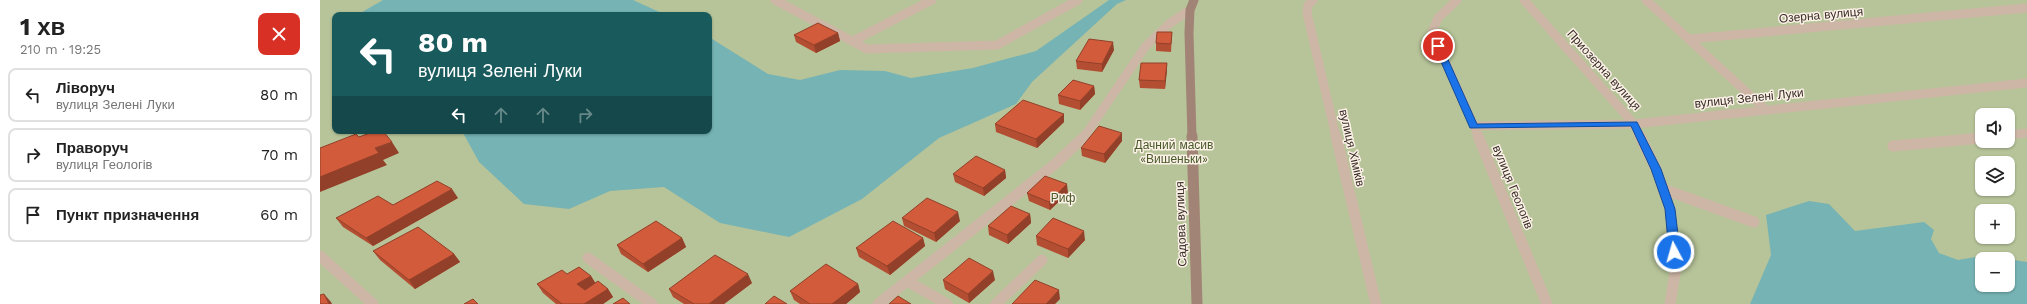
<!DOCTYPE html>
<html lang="uk">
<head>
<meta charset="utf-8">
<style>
	body { margin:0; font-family:"Work Sans",sans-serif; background:#f2f2f2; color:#222; height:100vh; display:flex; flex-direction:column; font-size:15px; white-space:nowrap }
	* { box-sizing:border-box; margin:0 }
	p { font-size:13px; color:#767676 }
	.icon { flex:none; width:22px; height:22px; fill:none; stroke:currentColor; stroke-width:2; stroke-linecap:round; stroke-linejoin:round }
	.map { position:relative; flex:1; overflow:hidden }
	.details { display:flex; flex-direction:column; background:#fff; width:320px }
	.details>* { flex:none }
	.hud { position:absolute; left:12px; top:12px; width:380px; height:122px; border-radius:8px; box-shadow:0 1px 3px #0004; background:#195b5d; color:#fff; overflow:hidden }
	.controls { position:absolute; left:1655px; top:108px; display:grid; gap:8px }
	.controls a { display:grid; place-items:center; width:40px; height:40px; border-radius:8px; background:#fff; box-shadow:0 1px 3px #0004; font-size:20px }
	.pin { position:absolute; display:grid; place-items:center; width:34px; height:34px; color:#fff; margin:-17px; border:2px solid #fff; border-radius:50%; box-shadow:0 1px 4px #0007 }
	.me { position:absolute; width:44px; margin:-22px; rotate:354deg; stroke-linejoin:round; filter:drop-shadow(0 0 3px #0008) }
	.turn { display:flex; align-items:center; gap:14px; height:84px; padding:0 20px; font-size:18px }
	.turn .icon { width:52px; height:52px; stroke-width:2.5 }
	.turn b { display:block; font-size:28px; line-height:34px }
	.lanes { display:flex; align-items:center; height:38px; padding:0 20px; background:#0003; justify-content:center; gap:20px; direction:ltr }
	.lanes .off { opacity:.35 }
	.round { display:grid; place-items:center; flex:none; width:42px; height:42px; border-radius:8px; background:#f2f2f2 }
	.head { display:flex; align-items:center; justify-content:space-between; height:68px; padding:0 20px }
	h1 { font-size:24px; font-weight:700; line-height:30px }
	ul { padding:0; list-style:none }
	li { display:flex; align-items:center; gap:12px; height:54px; margin:0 8px 6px; padding:0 12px; border:2px solid #e0e0e0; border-radius:8px }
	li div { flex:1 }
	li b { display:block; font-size:15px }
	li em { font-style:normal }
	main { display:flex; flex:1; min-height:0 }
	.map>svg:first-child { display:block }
	.green { fill:#b7c499; fill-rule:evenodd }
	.water { fill:#76b3b4 }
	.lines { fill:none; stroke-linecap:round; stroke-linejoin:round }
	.street-far1 { stroke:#cdb6a5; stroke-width:9 }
	.street { stroke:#cdb6a5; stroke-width:11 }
	.secondary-far1 { stroke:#a18476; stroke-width:9 }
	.secondary { stroke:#a18476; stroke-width:11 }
	.wall { fill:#b44e33 }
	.shaded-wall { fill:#924029 }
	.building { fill:#d15b3b; stroke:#924029 }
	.route { fill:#1a73e8; stroke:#114b97 }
	.labels { text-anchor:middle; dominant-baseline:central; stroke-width:3; stroke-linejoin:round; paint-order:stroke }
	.street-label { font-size:12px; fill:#382c27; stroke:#fbf1e7 }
	.park-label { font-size:12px; fill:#485928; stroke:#fbf1e7 }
</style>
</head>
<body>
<main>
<section class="details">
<div class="head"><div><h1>1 хв</h1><p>210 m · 19:25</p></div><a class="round" style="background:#d93025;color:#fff"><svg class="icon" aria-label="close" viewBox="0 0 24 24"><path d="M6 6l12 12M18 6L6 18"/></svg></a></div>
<ul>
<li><svg class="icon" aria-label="left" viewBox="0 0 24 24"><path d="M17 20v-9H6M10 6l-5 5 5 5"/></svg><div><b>Ліворуч</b><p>вулиця Зелені Луки</p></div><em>80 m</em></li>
<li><svg class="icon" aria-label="right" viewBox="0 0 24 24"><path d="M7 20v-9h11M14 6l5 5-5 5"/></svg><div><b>Праворуч</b><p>вулиця Геологів</p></div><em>70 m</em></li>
<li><svg class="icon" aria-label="arrive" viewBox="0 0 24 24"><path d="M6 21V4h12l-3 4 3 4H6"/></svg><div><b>Пункт призначення</b></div><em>60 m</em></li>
</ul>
</section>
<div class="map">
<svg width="1707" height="304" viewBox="0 0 1707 304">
	<rect width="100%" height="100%" fill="#f4e7da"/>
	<path class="green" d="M0 0H1707V304H0ZM15 15H389V131H15ZM1662 115H1688V141H1662ZM1662 163H1688V189H1662ZM1662 211H1688V237H1662ZM1662 259H1688V285H1662Z"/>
	<path class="water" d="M63 0H313L346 15H37Z
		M789 0H806L797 4 712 82 696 104 619 138 542 199 469 237 400 223 344 187 290 191 249 209 204 204 159 162 142 131H389V37L448 74 480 80 520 70 565 71 591 78 653 68 716 51Z
		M1489 201 1509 204 1535 231 1604 222 1614 230 1611 239 1619 253 1638 260 1667 255 1688 259H1662V285H1688V259L1707 262V304H1430L1451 255 1446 215Z"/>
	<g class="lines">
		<path class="street-far1" d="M455 0 547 49 677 45 758 0
			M993 0 988 5 987 13 1016 137
			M1137 0 1118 18 1112 32 1159 137
			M1204 0 1314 124 1320 137
			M1326 0 1445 109
			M1369 39 1707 8
			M533 41 612 0
			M1154 126 1314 124 1707 83
			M1688 135 1707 133
			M764 137 825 47 850 23 870 10"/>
		<path class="street" d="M1016 136 1056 304
			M1158 136 1227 304
			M1320 136 1336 169 1350 209 1356 267 1350 304
			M1573 146 1662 138
			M1343 189 1434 222
			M0 256 53 304
			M268 258 332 304
			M587 281 627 304
			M558 304 734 165 765 136
			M676 304 722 260"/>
		<path class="secondary-far1" d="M872 137 869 33 870 10 874 0"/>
		<path class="secondary" d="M872 136 877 304"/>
	</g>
	<path class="wall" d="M852 32 851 52 836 51V43Z
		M518 33 520 41 496 53 476 42 474 35Z
		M794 50 782 72 757 69 756 61Z
		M847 63 845 89 820 88 819 80Z
		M774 86 775 94 760 110 739 104 738 95Z
		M744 122 717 148 676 132 675 124Z
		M802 141 785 163 762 156 761 148Z
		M685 170 686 178 664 196 635 182 633 174Z
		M707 193H748L730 210 709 201Z
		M138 198 53 246 23 227 16 218 73 205Z
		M710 214 711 223 688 244 669 235 668 226Z
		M582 218 640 221 616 242 584 226Z
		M716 236 765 240 748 258 717 245Z
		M362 238 366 247 328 272 301 254 297 245Z
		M603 238 605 246 570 275 539 257 536 248Z
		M53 251 134 254 140 262 95 289 60 260Z
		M271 276 275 283 288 289 293 297 283 304H236L223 293 217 284Z
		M623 280H675L649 303 625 289Z
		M432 283 404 304H364L353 297 349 289Z
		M538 284 540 292 526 304H480L474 300 470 291Z"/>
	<path class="shaded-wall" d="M518 33 520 41 496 53 494 45Z
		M793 42 794 50 782 72V64Z
		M847 63V71L845 89V81Z
		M774 86 775 94 760 110V101Z
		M744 114V122L717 148 716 139Z
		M802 133V141L785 163 784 154Z
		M72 142 79 153 63 160 67 165 0 192V177L55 148Z
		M685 170 686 178 664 196 663 188Z
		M747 184 748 193 730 210 729 202Z
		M132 189 138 198 53 246 46 238Z
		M638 212 640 221 616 242 614 233Z
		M710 214 711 223 688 244 687 235Z
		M764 231 765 240 748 258V249Z
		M362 238 366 247 328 272 323 264Z
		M603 238 605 246 570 275 567 266Z
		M134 254 140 262 95 289 89 280Z
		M673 271 675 280 649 303 648 294Z
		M428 274 432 283 404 304H389Z
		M271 276 276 284 262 293 257 284Z
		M538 284 540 292 526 304H512Z
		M288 289 293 297 283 304H264Z
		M739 290 740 299 735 304H726Z
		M4 294 11 302 12 304H9Z"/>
	<path class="building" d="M498 23 518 33 494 45 474 35Z
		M837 32H852L851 44 836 43Z
		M769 39 793 42 782 64 756 61Z
		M821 63H847L845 81 819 80Z
		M753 80 774 86 760 101 738 95Z
		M703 100 744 114 716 139 675 124Z
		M779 126 802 133 784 154 761 148Z
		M55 131H63L72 142 55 148 59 153 0 177V148L36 134 39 137Z
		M656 156 685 170 663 188 633 174Z
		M725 176 747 184 729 202 707 193Z
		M117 181 132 189 46 238 16 218 58 196 73 205Z
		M607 198 638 212 614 233 582 218Z
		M691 206 710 214 687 235 668 226Z
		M733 218 764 231 748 249 716 236Z
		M336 221 362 238 323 264 297 245Z
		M573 221 603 238 567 266 536 248Z
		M98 227 134 254 89 280 53 251Z
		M395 255 428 274 389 304H374L349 289Z
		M649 258 673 271 648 294 623 280Z
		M506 264 538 284 512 304H490L470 291Z
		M259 267 271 276 257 284 265 290 278 281 288 289 264 304H242L217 284 242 270 247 274Z
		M715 280 739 290 726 304H692Z
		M4 294 9 304H0V295Z
		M454 296 467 304H445Z
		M578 296 591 304H569Z
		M303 298 310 304H293Z
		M153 299 158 304H144Z"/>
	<path class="route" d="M1118 43 1122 46 1157 124 1317 122 1341 169 1355 209 1360 252 1358 255H1351L1349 252 1345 209 1331 169 1311 126 1150 128 1114 46Z"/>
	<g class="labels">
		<g class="street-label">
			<text transform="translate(1501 15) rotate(-5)">Озерна вулиця</text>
			<text transform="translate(1284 70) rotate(48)">Приозерна вулиця</text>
			<text transform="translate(1429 98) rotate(-6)">вулиця Зелені Луки</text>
			<text transform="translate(1032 148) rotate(77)">вулиця Хіміків</text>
			<text transform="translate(1193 187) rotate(68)">вулиця Геологів</text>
			<text transform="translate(861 224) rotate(-92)">Садова вулиця</text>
		</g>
		<g class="park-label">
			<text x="854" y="145">Дачний масив<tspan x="854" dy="14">«Вишеньки»</tspan></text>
			<text x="743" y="198">Риф</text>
		</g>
	</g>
</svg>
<div class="controls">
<a><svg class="icon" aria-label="sound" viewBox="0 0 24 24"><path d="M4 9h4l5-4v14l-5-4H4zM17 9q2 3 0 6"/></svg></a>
<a><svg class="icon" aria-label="layers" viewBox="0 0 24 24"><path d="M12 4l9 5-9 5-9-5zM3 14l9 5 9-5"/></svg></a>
<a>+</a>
<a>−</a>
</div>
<div class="pin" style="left:1118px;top:46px;background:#d93025"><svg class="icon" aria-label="arrive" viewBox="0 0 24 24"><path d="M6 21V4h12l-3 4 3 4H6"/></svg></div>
<svg class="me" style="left:1354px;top:252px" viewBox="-20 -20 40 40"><circle r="17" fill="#1a73e8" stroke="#fff" stroke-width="3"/><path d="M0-11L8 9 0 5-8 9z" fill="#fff"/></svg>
<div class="hud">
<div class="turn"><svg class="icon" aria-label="left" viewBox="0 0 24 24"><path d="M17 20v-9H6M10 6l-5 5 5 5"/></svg><div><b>80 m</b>вулиця Зелені Луки</div></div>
<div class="lanes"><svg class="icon" aria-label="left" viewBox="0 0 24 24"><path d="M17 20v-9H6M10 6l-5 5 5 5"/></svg><svg class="icon off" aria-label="ahead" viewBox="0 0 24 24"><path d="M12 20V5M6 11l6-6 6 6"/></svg><svg class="icon off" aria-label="ahead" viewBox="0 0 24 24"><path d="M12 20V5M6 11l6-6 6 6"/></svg><svg class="icon off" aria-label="right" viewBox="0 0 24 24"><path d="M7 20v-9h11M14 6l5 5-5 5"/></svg></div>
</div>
</div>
</main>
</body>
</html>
